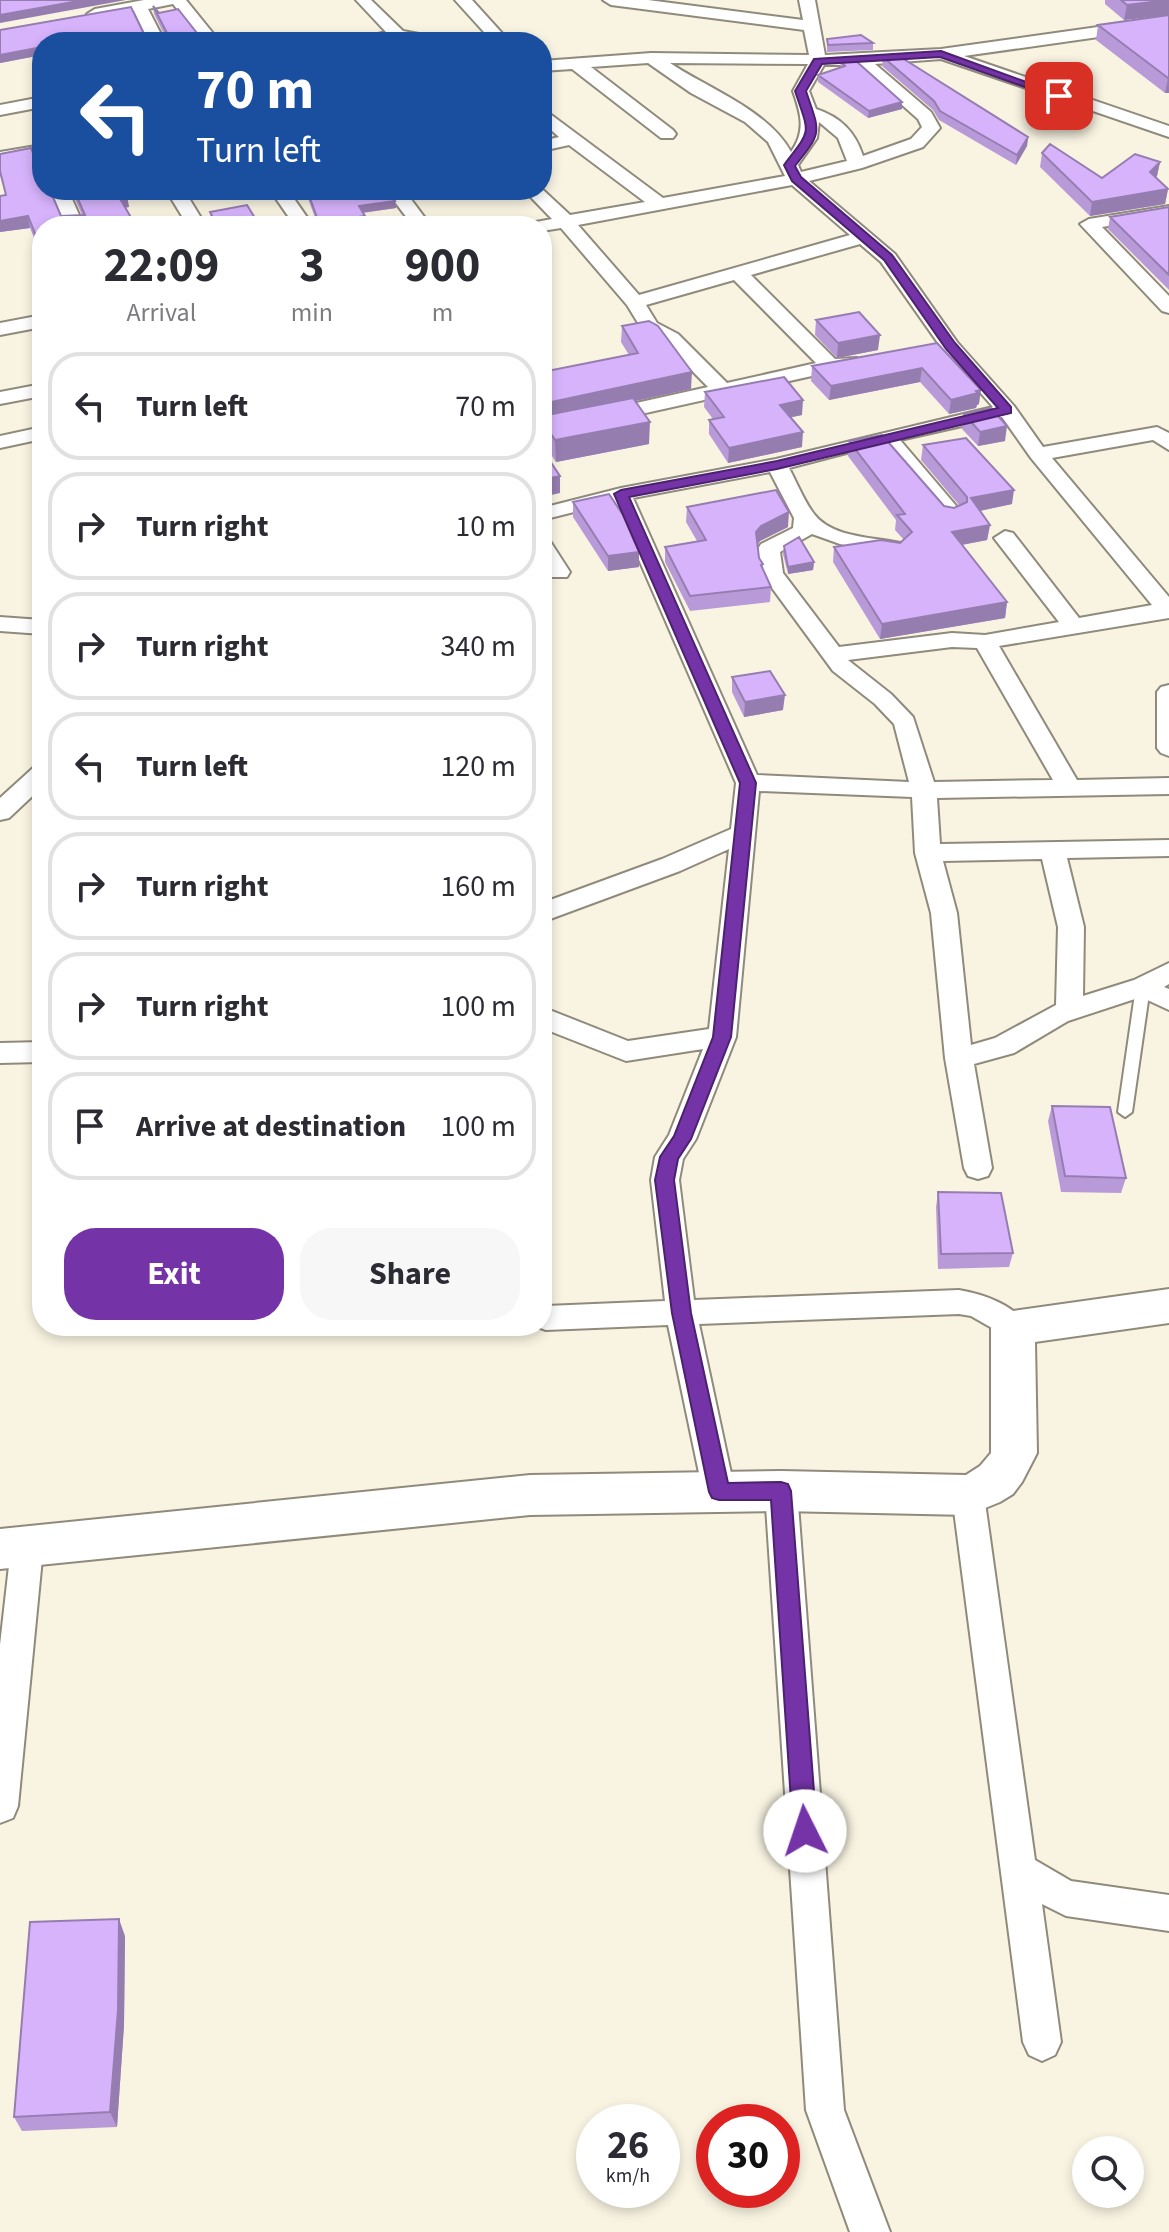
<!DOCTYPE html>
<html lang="en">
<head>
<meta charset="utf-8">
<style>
	body { margin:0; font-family:"Source Sans 3",sans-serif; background:#f7f7f7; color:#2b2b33; height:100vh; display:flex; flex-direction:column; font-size:30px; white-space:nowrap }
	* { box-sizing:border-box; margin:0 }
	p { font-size:26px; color:#7c7c81 }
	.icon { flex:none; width:44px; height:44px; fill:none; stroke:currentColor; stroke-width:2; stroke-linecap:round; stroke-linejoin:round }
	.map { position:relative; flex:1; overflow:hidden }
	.details { position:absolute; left:32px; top:216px; width:520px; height:1120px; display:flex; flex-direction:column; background:#fff; border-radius:32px; box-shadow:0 4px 12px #0003 }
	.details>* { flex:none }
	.guide { position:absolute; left:32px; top:32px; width:520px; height:168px; border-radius:32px; box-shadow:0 4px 12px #0003; background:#1a4fa0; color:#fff; overflow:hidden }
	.controls { position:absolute; left:1072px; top:2136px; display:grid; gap:16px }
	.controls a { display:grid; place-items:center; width:72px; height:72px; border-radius:50%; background:#fff; box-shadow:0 4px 12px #0003; font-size:40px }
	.speed { position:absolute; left:576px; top:2104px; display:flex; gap:16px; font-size:40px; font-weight:700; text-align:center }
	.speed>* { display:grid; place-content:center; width:104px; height:104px; border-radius:50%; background:#fff; box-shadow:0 4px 12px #0003; line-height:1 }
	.speed small { font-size:20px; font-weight:400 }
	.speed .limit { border:12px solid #d22; background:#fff; color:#111 }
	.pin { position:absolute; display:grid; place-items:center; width:68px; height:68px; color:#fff; margin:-34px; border-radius:16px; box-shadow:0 4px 12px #0006 }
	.me { position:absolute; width:88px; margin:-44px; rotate:356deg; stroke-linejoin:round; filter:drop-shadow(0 0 6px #0008) }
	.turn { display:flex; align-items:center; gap:28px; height:168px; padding:0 32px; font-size:36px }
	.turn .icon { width:104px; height:104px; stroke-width:2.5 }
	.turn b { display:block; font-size:56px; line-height:68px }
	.eta { display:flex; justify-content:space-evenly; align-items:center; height:136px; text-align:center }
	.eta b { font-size:48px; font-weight:700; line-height:56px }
	.primary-button { display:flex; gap:16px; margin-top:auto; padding:16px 32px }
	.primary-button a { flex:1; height:92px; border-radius:32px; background:#7533a8; color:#fff; font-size:32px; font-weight:700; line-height:92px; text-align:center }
	.primary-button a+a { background:#f7f7f7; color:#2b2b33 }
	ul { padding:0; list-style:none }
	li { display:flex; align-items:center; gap:24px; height:108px; margin:0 16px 12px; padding:0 16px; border:4px solid #e1e1e2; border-radius:32px }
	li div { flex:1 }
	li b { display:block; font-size:30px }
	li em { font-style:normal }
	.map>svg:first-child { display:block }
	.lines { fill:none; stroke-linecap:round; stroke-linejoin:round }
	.lane-casing { stroke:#8f8a7b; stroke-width:4 }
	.street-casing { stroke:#8f8a7b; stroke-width:4 }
	.secondary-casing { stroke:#8f8a7b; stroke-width:4 }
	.lane { fill:#fff; fill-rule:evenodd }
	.street { fill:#fff; fill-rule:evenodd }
	.secondary { fill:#fff; fill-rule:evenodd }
	.wall { fill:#b99ad9 }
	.shaded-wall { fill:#967db0 }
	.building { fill:#d7b3fc; stroke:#967db0; stroke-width:2 }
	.route { fill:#7533a8; stroke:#4c216d; stroke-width:2 }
</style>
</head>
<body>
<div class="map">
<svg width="1169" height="2232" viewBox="0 0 1169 2232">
	<rect width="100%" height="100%" fill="#f9f4e2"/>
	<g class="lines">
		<defs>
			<path id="lane" d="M1143 982 1150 987 1132 1112 1125 1117 1118 1112 1136 987Z"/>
			<path id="street" d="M144 0H186L220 42H203L173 4 148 9 165 42H149L134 11 95 19 87 14 95 9Z
				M356 0H371L403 31 424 35 433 42H356L358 39 386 32Z
				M455 0H472L510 42H493Z
				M603 0H648L803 20 799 0H815L825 55 941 49 1169 17V27L964 56 1169 126V137L941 59 875 64 931 112 940 128 923 147 862 168 809 181 895 254 957 342 1014 406 1043 447 1157 427 1169 433V450L1153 440 1052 458 1169 597V618L999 646 1077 780 1169 778V794L937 798 940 844 1169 840V856L1067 858 1084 927 1083 996 1134 980 1169 963V984L1164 987 1169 989V1010L1141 997 1068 1021 1014 1053 974 1064 992 1168 988 1176 978 1179 968 1176 964 1168 945 1058 931 913 915 853 912 797 759 791 736 1037 696 1139 683 1159 679 1180 694 1300 959 1290C983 1294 1016 1305 1028 1328L1024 1337 1013 1340 971 1316 959 1314 699 1324 735 1492 730 1502 719 1506 708 1502 703 1492 668 1325 546 1330 535 1326H542V1307L546 1306 665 1301 651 1180 655 1157 669 1135 703 1049 626 1061 542 1028V1007L628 1041 709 1029 729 849 680 871 542 922V903L662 859 731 829 736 783 614 502 542 520V508L621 488 776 459 993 407 943 350 881 262 860 244 751 275 835 359 857 358 860 362 857 366 542 436V424L708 387 664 342 643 331 627 305 561 228 542 231V226H533L536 222 552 219 524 190 542 189 570 215 645 202 569 145 542 151V141L559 137 542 122V108L663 198 785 176 768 142 745 122 691 93 648 63 591 67 673 130 676 134 673 138H661L572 69 542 71V61L651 53 809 55 804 30 611 5ZM670 63 808 64 793 91C801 114 806 131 791 152 768 110 709 89 670 63ZM824 65H857L918 119 922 127 911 139 863 156C855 131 840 117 816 109L809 91ZM819 122 838 138 847 161 801 172 798 165 817 138ZM792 185 850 235 639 295 578 225ZM734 280 816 363 727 383 678 334 657 323 646 305ZM1002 417 1031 458 1152 605 1079 618 1013 533 1005 531 994 538 1059 622 985 635 952 633 839 647 783 573 780 552 812 534 840 544 897 556 908 549 905 544C877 537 833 539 814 514 804 501 797 483 789 468L881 444 944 519 952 520 963 514 900 440ZM770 472 794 518 793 528 761 544 758 549 761 573 833 671 875 704 894 724 909 782 757 775 633 498ZM952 647 977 648 1053 780 934 782 913 717 891 694 848 660ZM1042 859 1058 927 1056 1005 995 1038 971 1045 957 913 943 861Z
				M42 97V107L0 115V105Z
				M42 145V155L0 162V152Z
				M50 190H68L84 226H66Z
				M166 190H184L206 226H188Z
				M270 190H288L313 226H295Z
				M386 190H404L431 226H413Z
				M1169 206V216L1102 227 1169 296V313L1162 311 1080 224 1089 219Z
				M42 315V327L0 335V323Z
				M42 384V396L0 404V392Z
				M42 427V439L0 448V436Z
				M542 539 550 541 570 572 567 577H551C542 563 542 555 542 539Z
				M0 617 42 620V634L0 631Z
				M1169 685V756L1161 753 1157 748V692L1161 687Z
				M42 766V787L9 818 0 820V798L33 768Z
				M42 1042V1062L0 1063V1043Z
				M781 1477 792 1481 797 1491 844 2110 890 2232H850L806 2110 765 1491 770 1481Z
				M968 1481 979 1485 984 1495 1035 1860 1071 1881 1169 1895V1931L1066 1916 1042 1904 1061 2042 1055 2055 1042 2061 1029 2055 1023 2042 952 1495 957 1485Z
				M27 1534 39 1538 43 1548 18 1806 13 1818 0 1823V1645L11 1548 15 1538Z"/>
			<path id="secondary" d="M1169 1289V1323L1035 1342 1037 1453 1022 1482 1013 1494 1000 1502 968 1515 781 1511 530 1515 0 1569V1529L530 1475 781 1471 966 1475 980 1466 991 1453V1328L998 1316 1013 1311Z"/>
		</defs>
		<use href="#lane" class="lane-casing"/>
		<use href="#street" class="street-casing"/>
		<use href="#secondary" class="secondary-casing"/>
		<use href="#lane" class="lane"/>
		<use href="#street" class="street"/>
		<use href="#secondary" class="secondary"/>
	</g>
	<path class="wall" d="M1105 0H1169V93H1165L1096 40 1098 25 1167 15 1124 20 1105 4Z
		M153 6 159 13 204 42H42V55L0 63V30L164 37 165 36 154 14Z
		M827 39 873 43V50L827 52Z
		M883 57 1028 137 1027 146 1016 165 939 120 933 110 882 66Z
		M841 61 902 109 868 118 818 82V75L840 68Z
		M1042 153 1102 178 1160 162 1157 176 1156 178 1168 189 1165 204 1090 216 1040 167Z
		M0 154 42 190 61 216 82 215 71 190H124L129 207 42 226V257L30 228 0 232V196L6 195 0 175Z
		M305 190H387L395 201 396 208 363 213 365 223 346 226H318Z
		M1169 207V290L1108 229 1110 217Z
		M210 212 260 226H212Z
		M816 320 878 350 837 358 815 335Z
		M622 326 691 389 635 401 649 444 556 462 542 441V372L629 355 621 342Z
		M937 343 979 404 977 405 976 408 949 414 920 382 829 400 811 381 812 366Z
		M705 392 802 415 791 417 802 447 728 463 709 434V420L713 419 704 407Z
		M964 414 1005 441 978 446 962 429Z
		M849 441 944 506 954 508 959 505 921 460 923 445 1012 504 980 511 990 525 987 540 962 545 1007 602 1005 618 880 639 833 562 834 547 900 543 904 540 895 530 896 520 848 456Z
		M573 502 639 552V567L608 571 573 517Z
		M687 507 788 527 760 541 758 544 759 558 763 564V570L771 587 770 602 690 611 665 562V547L697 541 686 522Z
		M784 546 814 562 813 570 788 574 783 554Z
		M732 677 783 710 744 717 732 692Z
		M1052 1106 1126 1178 1121 1193 1061 1192 1048 1121Z
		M938 1192 1013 1253 1009 1267 938 1269 936 1207Z
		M125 1936 124 2025 117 2127 22 2131 14 2117Z"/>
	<path class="shaded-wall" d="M84 0H126L0 23V15Z
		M1169 0V15L1124 20 1127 5Z
		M42 47V55L0 63V55Z
		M1169 77V93H1165L1168 78Z
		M902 102V109L868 118 869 111Z
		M1028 137 1027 146 1016 165 1017 155Z
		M1160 162 1157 176 1148 186 1150 172Z
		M1168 189 1165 204 1090 216 1092 202Z
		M127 195 129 207 121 208 119 197Z
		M395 201 396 208 359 213V206Z
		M28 216 30 228 0 232V221Z
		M365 216V223L346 226H319V223Z
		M880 335 878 350 837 358 838 343Z
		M922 368 920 382 829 400 831 386Z
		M692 372 691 389 543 421 542 420V404Z
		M981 390 979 404 977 405 976 408 949 414 951 400Z
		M803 400 802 415 779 420 780 405Z
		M650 422 649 444 556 462 555 440Z
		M1007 426 1005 441 978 446 980 432Z
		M803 432 802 447 728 463 729 448Z
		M560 476V493L542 497V480Z
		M1014 490 1012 504 969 513 971 498Z
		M789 512 788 527 760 541 755 547 756 532 761 526Z
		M990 525 987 540 950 547 952 532Z
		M639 552V567L608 571V556Z
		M814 562 813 570 788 574V567Z
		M1007 602 1005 618 880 639 882 624Z
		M785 695 783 710 744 717 745 702Z
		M119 1919 125 1936 124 2025 117 2127 110 2112Z"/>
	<path class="building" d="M0 0H84L0 15Z
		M1121 0H1168L1127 5Z
		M153 6 159 13 178 9 204 42H42V47L0 55V30L131 7 145 36 164 37 167 33Z
		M1169 15V77L1168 78 1098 25Z
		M861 35 873 43 828 45 827 39Z
		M899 56 1028 137 1017 155 940 111 934 101 883 57Z
		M841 61H856L902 102 869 111 818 75 845 66Z
		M1050 144 1102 178 1135 154 1160 162 1150 172 1168 189 1092 202 1042 153Z
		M31 148 39 169H42V190H50L61 216 85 215 74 190H124L127 195 119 197 136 226H42V251L28 216 0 221V196L6 195 0 171V154Z
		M307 190H387L395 201 359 206 365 216 319 223Z
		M247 205 260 226H217L210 212Z
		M1169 207V275L1110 217Z
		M859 312 880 335 838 343 816 320Z
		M649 321 658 326 692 372 542 404V372L638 353 622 326Z
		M937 343 981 390 976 391 978 393 951 400 922 368 831 386 812 366Z
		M784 377 803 400 780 405 803 432 729 448 709 420 724 417 705 392Z
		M633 398 650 422 555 440 542 420V416Z
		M991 408 1007 426 980 432 964 414Z
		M882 435 944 506 954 508 967 502V497L923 445 966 438 1014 490 971 498 990 525 952 532 1007 602 882 624 834 547 881 540 900 543 912 532 897 515 905 514 849 441Z
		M544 452 560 476 542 480V453Z
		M776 490 789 512 761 526 756 532 759 558 763 564 761 565 771 587 690 596 665 547 706 540 687 507Z
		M609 494 623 515 639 552 608 556 573 502Z
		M799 537 814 562 788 567 784 546Z
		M770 671 785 695 745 702 732 677Z
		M1052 1106 1110 1107 1126 1178 1065 1176Z
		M938 1192 1001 1193 1013 1253 941 1254Z
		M119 1919 118 2010 110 2112 14 2117 30 1922Z"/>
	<path class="route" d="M941 51 1065 96 1056 98 940 57 822 64 806 91C820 133 823 131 795 166L801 177 892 255 955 343 1011 407V413L777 469 629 497 756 783 731 1037 691 1139 678 1159 674 1180 691 1313 728 1483 781 1482 788 1484 791 1491 817 1831 813 1839 805 1842 797 1839 793 1831 771 1500H719L712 1498 709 1492 672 1313 655 1180 660 1157 674 1136 713 1037 740 783 614 494 621 490 777 461 998 408 946 349 884 260 792 181 784 165C812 128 810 136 795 91L814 59Z"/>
</svg>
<div class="controls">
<a><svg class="icon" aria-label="search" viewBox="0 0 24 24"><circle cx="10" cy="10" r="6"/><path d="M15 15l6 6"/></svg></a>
</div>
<div class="speed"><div>26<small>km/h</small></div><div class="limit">30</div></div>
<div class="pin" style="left:1059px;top:96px;background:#d93025"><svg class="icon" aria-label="arrive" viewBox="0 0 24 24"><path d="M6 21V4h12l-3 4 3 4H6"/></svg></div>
<svg class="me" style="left:805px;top:1831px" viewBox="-20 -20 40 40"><circle r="19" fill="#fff"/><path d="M0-13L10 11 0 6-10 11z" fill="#7533a8"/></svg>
<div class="guide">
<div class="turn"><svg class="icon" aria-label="left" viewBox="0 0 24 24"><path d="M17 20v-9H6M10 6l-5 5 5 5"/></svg><div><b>70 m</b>Turn left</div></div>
</div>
<section class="details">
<div class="eta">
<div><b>22:09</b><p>Arrival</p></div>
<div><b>3</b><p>min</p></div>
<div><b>900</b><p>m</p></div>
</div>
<ul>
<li><svg class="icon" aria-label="left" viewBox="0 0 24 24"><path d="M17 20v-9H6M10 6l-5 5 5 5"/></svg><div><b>Turn left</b></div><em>70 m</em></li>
<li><svg class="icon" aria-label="right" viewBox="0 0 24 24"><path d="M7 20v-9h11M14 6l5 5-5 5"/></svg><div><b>Turn right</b></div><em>10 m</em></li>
<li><svg class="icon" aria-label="right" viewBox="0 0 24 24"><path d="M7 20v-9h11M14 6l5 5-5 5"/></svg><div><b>Turn right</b></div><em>340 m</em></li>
<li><svg class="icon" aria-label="left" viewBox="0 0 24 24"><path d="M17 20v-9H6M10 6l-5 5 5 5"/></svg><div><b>Turn left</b></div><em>120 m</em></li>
<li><svg class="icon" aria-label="right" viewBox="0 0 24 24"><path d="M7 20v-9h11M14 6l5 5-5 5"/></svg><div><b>Turn right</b></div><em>160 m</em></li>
<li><svg class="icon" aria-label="right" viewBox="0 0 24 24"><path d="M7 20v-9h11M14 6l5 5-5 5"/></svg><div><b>Turn right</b></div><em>100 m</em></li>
<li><svg class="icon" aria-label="arrive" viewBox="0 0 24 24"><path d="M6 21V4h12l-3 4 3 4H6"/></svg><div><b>Arrive at destination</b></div><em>100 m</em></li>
</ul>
<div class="primary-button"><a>Exit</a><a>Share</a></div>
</section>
</div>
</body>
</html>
